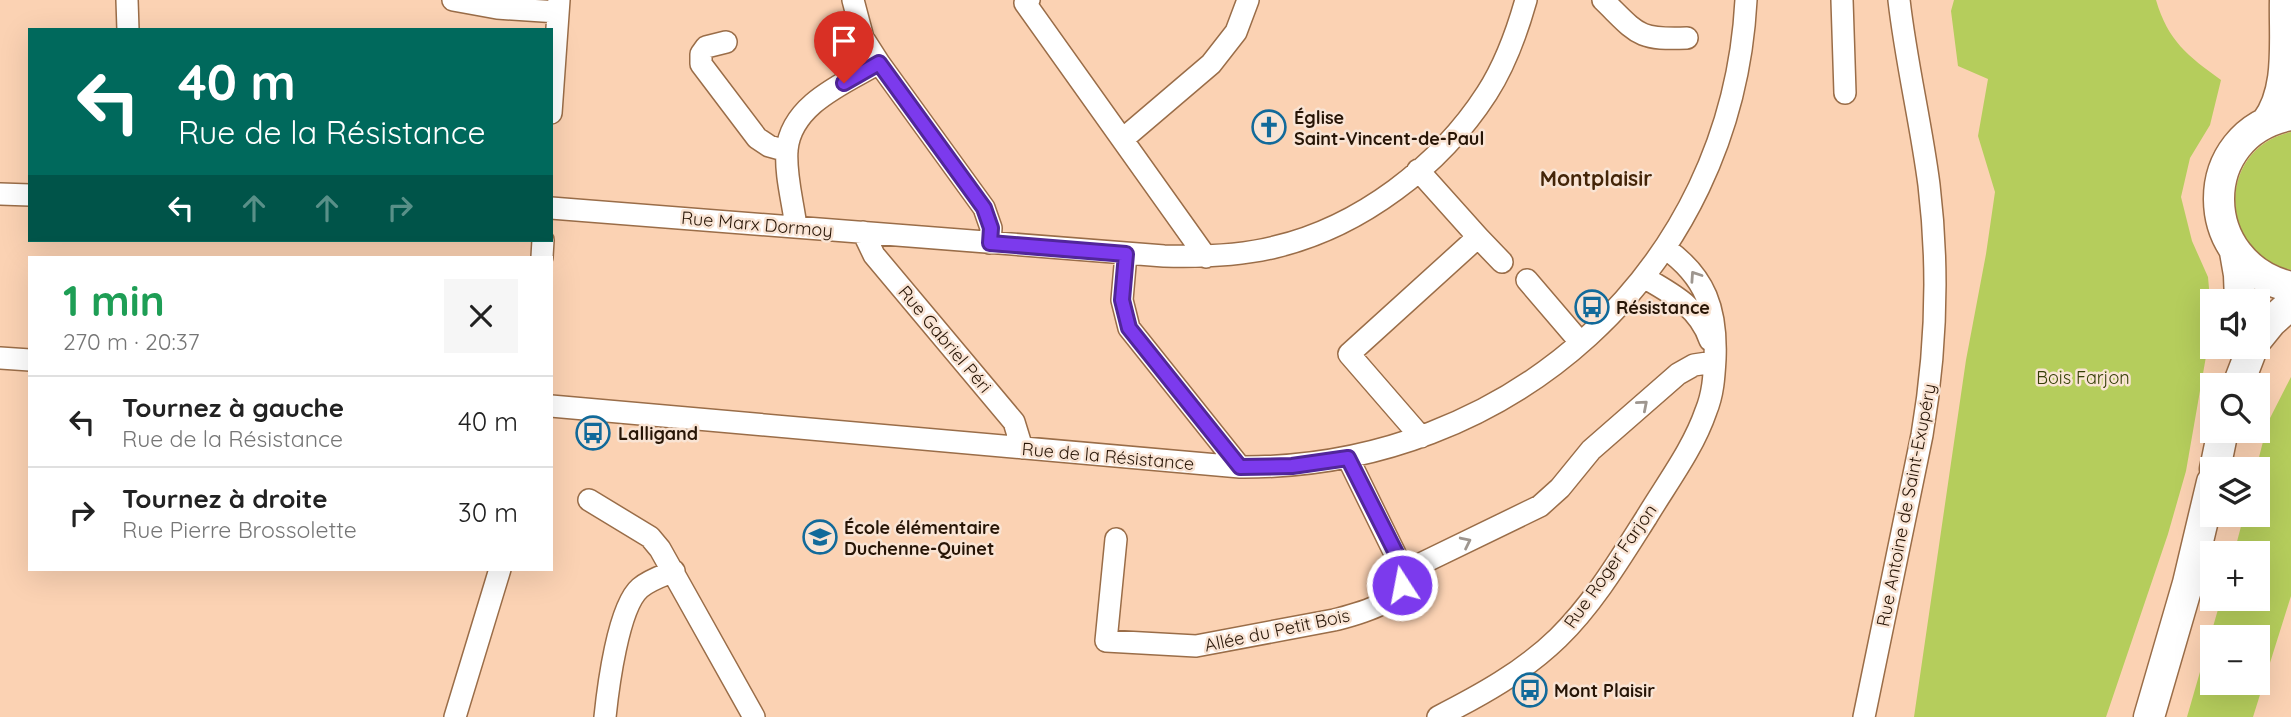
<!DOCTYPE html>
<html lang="fr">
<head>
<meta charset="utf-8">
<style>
	body { margin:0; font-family:Quicksand,sans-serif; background:#f6f6f6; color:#222; height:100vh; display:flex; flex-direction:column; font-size:26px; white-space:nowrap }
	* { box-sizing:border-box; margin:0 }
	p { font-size:23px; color:#767676 }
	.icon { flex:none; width:38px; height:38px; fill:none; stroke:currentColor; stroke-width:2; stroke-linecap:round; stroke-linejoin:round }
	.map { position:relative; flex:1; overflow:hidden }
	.drawer { position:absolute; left:28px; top:256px; width:525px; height:315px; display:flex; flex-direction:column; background:#fff; border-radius:0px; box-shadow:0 7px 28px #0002 }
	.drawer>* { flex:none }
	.hud { position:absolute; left:28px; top:28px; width:525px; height:214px; border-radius:0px; box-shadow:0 7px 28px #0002; background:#00695c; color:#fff; overflow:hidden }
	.buttons { position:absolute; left:2200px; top:289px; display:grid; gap:14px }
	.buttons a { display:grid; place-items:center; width:70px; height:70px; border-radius:0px; background:#fff; box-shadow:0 7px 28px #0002; font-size:35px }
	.pin { position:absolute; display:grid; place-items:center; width:60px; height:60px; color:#fff; margin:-72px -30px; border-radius:50% 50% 50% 0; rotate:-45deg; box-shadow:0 0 7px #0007 }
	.pin .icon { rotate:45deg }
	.me { position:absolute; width:77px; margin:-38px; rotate:349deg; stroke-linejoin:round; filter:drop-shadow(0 0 5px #0008) }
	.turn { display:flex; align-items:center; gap:24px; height:147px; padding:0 35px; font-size:32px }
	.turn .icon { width:91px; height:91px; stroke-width:2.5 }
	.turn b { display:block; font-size:49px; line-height:60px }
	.lanes { display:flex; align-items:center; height:66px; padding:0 35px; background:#0003; justify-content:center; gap:35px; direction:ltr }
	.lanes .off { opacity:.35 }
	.round { display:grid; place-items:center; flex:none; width:74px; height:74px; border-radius:0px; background:#f6f6f6 }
	.head { display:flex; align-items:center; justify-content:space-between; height:119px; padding:0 35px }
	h1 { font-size:42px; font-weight:800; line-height:52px; color:#1e9e55 }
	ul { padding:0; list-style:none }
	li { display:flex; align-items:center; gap:21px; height:91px; padding:0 35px; border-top:2px solid #e0e0e0 }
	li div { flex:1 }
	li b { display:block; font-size:26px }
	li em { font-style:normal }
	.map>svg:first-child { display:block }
	.green { fill:#b5cd5c; fill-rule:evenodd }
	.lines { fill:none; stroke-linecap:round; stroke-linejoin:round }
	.street-casing { stroke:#9a6d48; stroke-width:24 }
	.secondary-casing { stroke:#9a6d48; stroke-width:33 }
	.street { stroke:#fff; stroke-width:21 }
	.secondary { stroke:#fff; stroke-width:30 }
	.oneway { stroke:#9e968f }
	.route-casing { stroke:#51269a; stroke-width:18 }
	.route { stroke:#7c3aed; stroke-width:12 }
	.labels { text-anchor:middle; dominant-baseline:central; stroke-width:5; stroke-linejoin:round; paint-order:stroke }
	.poi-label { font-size:18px; font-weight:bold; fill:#271506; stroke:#f9e4d4; text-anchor:start }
	.street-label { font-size:18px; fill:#271506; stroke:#f9e4d4 }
	.park-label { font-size:18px; fill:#353f06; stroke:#f9e4d4 }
	.quarter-label { font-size:21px; font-weight:bold; fill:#442508; stroke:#f9e4d4 }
</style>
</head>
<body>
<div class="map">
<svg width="2291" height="717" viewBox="0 0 2291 717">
	<rect width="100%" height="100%" fill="#fbd2b3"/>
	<path class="green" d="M1954 0H2156C2168 41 2188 56 2221 80L2210 125 2190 158 2181 197 2192 241 2208 277 2212 322 2186 471 2168 534 2106 717H1914L1966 360 1986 254 1995 192 1978 136 1988 79 1958 66 1951 11Z
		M2291 132V270C2217 254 2216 148 2291 132Z
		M2291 377V596L2253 717H2187L2221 599 2258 598V553H2234L2244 515 2258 514 2256 469 2268 422ZM2212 637H2258V682H2212Z"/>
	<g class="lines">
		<defs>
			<path id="street" d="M127 0 128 30
				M453 0 497 8 558 12
				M1029 0 1025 3 1206 257
				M1603 0C1638 34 1637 40 1687 38
				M1842 0 1845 93
				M726 42 706 47 701 54V64L757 138 769 146 787 151
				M879 63 984 208 991 228 990 243
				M551 113 559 0
				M1123 139 1211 64 1236 32 1248 0
				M1418 170 1478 237
				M0 194 30 195
				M551 208 1164 256C1201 257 1239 256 1275 247 1360 227 1440 166 1487 93 1505 65 1517 32 1526 0
				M796 227C793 202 785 175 787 150 791 104 845 83 879 63L863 38 853 0
				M863 232 874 255 1014 422 1022 448
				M1126 254 1122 300 1129 328 1240 467
				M542 257 543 240
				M1645 278C1673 294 1699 308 1710 340
				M1527 280 1580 342
				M0 358 30 360
				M551 406 1240 467C1509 469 1732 271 1746 0
				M1421 437 1349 354 1478 237 1502 262
				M589 500 650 537 660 549 754 717
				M1116 539 1106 641 1196 646 1334 620C1361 613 1402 604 1404 572L1348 458
				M1404 572 1540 506 1560 488 1591 450 1678 374 1694 365 1714 362
				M455 717 500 569
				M605 717C608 688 618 607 640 588 649 580 662 576 674 571
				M1438 717C1481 695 1523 672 1558 638 1593 604 1620 559 1646 518 1667 483 1693 449 1706 411 1713 394 1714 377 1715 359 1717 310 1706 277 1665 248
				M1864 717 1922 435C1936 353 1939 268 1929 185 1921 123 1906 62 1899 0"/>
			<path id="secondary" d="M2291 115C2194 133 2196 265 2291 287
				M2266 123C2291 90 2284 41 2285 0
				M2235 252 2239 275 2240 301
				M2258 338 2271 322 2291 304
				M2238 385 2253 346
				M2215 469 2223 430
				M2149 717 2188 583 2212 482"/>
		</defs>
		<use href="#street" class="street-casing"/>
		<use href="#secondary" class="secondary-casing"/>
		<use href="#street" class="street"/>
		<use href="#secondary" class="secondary"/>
	</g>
	<defs><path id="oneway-chevron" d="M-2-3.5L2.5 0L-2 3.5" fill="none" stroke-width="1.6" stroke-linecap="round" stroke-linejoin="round" transform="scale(1.75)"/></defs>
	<g class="oneway">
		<use href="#oneway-chevron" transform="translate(1695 276) rotate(-124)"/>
		<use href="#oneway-chevron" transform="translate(1643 405) rotate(-41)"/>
		<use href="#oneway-chevron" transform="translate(1466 542) rotate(-26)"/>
	</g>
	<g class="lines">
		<defs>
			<path id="route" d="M844 83 879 63 984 208 991 228 990 243 1126 254 1122 300 1129 328 1240 467 1292 466 1348 458 1402 565 1404 572 1402 585"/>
		</defs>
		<use href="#route" class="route-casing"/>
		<use href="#route" class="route"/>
	</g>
	<defs>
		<symbol id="church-ring" viewBox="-11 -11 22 22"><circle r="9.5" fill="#f9e4d4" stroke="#126a9a" stroke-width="1.5"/><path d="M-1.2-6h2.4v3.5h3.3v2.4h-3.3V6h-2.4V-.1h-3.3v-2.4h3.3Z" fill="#126a9a"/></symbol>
		<symbol id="bus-ring" viewBox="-11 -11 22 22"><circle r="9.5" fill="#f9e4d4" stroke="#126a9a" stroke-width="1.5"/><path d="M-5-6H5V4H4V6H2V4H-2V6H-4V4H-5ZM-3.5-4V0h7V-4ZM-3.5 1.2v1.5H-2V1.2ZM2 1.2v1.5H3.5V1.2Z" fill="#126a9a"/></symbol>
		<symbol id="school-ring" viewBox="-11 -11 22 22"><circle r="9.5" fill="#f9e4d4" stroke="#126a9a" stroke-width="1.5"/><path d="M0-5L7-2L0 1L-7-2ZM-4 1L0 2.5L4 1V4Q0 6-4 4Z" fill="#126a9a"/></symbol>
	</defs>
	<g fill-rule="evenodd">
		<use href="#church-ring" x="1250" y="108" width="38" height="38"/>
		<use href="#bus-ring" x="1573" y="288" width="38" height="38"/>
		<use href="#bus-ring" x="574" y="414" width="38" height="38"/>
		<use href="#school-ring" x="801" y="518" width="38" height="38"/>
		<use href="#bus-ring" x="1511" y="671" width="38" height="38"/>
	</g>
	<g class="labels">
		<g class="poi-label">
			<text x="1294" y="117">Église<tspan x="1294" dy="21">Saint-Vincent-de-Paul</tspan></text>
			<text x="1616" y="307">Résistance</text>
			<text x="618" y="433">Lalligand</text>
			<text x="844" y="527">École élémentaire<tspan x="844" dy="21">Duchenne-Quinet</tspan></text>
			<text x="1554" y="690">Mont Plaisir</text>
		</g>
		<g class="street-label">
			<text transform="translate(757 224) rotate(5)">Rue Marx Dormoy</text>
			<text transform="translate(945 339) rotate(50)">Rue Gabriel Péri</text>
			<text transform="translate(1108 456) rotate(5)">Rue de la Résistance</text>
			<text transform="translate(1906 505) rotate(-79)">Rue Antoine de Saint-Exupéry</text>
			<text transform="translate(1610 566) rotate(-55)">Rue Roger Farjon</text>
			<text transform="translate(1277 630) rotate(-12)">Allée du Petit Bois</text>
		</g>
		<g class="park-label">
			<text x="2083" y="377">Bois Farjon</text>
		</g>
		<g class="quarter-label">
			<text x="1596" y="178">Montplaisir</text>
		</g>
	</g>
</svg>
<div class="buttons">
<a><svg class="icon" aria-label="sound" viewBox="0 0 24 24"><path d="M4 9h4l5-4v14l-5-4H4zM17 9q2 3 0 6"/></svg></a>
<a><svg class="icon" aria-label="search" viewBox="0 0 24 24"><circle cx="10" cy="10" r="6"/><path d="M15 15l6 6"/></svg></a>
<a><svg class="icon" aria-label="layers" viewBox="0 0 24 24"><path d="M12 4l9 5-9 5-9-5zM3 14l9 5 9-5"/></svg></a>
<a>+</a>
<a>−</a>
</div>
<div class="pin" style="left:844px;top:83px;background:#d93025"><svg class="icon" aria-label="arrive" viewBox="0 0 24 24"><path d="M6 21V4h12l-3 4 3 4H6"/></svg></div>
<svg class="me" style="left:1402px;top:585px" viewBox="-20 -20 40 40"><circle r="17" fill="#7c3aed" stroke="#fff" stroke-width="3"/><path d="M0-11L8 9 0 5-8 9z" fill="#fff"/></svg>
<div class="hud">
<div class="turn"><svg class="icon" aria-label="left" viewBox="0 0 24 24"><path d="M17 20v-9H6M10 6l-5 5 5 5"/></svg><div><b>40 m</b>Rue de la Résistance</div></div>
<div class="lanes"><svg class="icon" aria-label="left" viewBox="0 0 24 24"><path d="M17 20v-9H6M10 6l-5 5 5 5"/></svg><svg class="icon off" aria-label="ahead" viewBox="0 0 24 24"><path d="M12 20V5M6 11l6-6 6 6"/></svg><svg class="icon off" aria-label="ahead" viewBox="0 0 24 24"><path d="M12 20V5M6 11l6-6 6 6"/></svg><svg class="icon off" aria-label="right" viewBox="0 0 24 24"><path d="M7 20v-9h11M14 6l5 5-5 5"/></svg></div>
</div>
<section class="drawer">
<div class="head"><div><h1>1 min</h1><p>270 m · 20:37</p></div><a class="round"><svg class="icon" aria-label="close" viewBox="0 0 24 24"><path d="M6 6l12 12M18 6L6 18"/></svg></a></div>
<ul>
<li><svg class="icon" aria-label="left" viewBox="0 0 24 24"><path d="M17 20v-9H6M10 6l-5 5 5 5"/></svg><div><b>Tournez à gauche</b><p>Rue de la Résistance</p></div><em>40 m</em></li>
<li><svg class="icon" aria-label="right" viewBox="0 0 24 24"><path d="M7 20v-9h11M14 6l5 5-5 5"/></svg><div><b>Tournez à droite</b><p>Rue Pierre Brossolette</p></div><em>30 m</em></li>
</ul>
</section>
</div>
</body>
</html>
